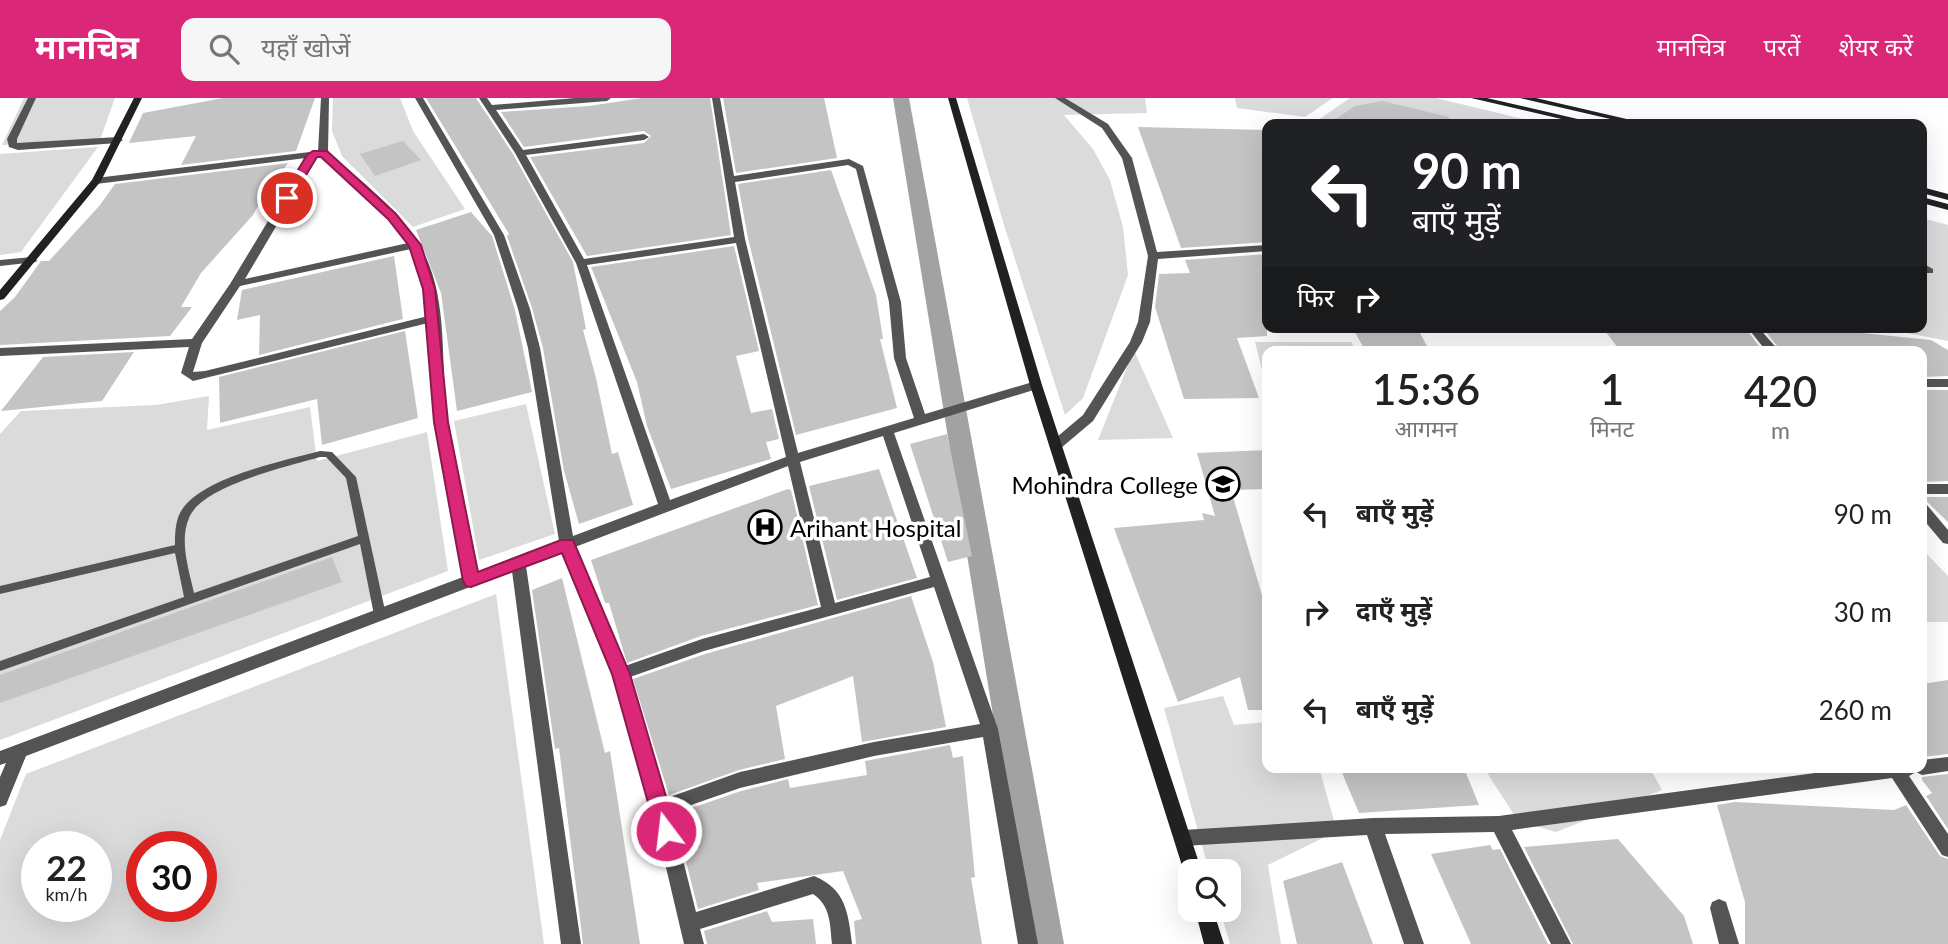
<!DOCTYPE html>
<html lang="hi">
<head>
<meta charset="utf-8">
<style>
	body { margin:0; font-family:Lato,"Noto Sans Devanagari",sans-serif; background:#f6f6f6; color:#222; height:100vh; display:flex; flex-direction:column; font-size:26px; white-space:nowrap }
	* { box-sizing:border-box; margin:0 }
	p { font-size:23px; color:#767676 }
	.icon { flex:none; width:38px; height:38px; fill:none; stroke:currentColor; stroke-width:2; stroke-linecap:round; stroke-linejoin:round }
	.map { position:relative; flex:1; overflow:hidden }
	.panel { position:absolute; left:1262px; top:248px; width:665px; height:427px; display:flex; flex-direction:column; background:#fff; border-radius:14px; box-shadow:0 7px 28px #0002 }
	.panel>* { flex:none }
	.guide { position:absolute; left:1262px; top:21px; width:665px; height:214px; border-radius:14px; box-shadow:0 7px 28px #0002; background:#202124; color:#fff; overflow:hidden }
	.fabs { position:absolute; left:1178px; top:761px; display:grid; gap:14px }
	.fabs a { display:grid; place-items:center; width:63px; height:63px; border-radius:14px; background:#fff; box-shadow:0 7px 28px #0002; font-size:35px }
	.speed { position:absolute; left:21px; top:733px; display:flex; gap:14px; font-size:35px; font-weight:700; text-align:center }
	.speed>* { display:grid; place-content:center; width:91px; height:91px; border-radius:50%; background:#fff; box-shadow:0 7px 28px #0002; line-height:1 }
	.speed small { font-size:18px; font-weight:400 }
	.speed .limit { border:10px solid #d22; background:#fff; color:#111 }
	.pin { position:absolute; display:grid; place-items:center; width:60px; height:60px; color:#fff; margin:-30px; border:4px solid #fff; border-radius:50%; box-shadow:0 2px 7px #0007 }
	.me { position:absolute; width:77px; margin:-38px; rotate:345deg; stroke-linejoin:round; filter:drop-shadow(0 0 5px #0008) }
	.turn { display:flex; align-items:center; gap:24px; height:147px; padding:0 35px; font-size:32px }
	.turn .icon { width:91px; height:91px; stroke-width:2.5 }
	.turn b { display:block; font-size:49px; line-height:60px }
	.then { display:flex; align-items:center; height:66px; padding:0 35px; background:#0003; gap:14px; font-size:26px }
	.eta { display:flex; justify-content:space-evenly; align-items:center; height:119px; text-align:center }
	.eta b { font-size:42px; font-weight:600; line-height:49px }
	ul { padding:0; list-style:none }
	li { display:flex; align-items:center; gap:21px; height:98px; padding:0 35px }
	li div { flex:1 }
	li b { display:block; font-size:26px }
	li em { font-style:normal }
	header { display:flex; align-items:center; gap:42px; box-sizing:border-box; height:98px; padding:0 35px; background:#db2777; color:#fff }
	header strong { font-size:33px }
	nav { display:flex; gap:38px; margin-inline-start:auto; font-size:24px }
	.search { width:490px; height:63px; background:#f6f6f6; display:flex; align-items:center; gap:18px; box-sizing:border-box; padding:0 24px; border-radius:14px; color:#767676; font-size:26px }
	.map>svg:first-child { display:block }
	.green { fill:#dbdbdb; fill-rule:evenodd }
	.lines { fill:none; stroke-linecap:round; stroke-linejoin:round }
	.canal { fill:#a2a2a2; fill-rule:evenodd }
	.building { fill:#c4c4c4 }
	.lane { fill:#545454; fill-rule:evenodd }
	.street { fill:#545454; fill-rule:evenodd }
	.secondary { fill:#212121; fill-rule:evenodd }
	.route { fill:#db2777; stroke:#8e194d; stroke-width:2 }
	.labels { text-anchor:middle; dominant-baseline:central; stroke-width:7; stroke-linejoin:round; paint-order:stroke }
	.poi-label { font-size:24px; fill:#000; stroke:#fff; text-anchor:end }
</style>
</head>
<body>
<header>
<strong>मानचित्र</strong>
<div class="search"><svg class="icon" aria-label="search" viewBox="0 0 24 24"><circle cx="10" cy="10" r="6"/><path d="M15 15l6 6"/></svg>यहाँ खोजें</div>
<nav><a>मानचित्र</a><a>परतें</a><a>शेयर करें</a></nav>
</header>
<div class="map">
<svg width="1948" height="846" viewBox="0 0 1948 846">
	<rect width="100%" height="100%" fill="#fff"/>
	<path class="green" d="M24 0H115L100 42 2 47Z
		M333 0H400L413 33 465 111 413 129 342 58 332 33Z
		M967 0H1145L1147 15 1064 17 1093 51 1110 82 1123 129 1128 177 1083 300 1065 317 1004 127Z
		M1235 0H1333L1305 19 1237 10Z
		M1350 0H1436L1543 26H1316L1315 24Z
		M98 49 21 154 0 157V56Z
		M1922 120 1948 127V243L1876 229H1922Z
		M1255 244H1351L1357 254H1267V293Z
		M1134 252 1173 340 1098 342Z
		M209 298 207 332 310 309 317 363 427 334 448 473 0 642V336L21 313 156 307Z
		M526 306 555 436 479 462 454 323Z
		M1922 451 1948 478V524H1922Z
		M496 496 544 846H0V742L26 676ZM37 749H96V808H37ZM142 749H201V808H142Z
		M1223 598 1234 627 1267 624V670H1319L1337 733 1268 767 1281 846H1230L1220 812H1228V774L1209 773 1164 610Z
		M1484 670H1650L1662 692 1556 734 1518 723Z"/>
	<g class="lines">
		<path class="canal" d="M893 0H909L1064 846H1030Z"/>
	</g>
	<path class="building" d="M223 0H315L296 53 181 67 196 38 129 45 143 15Z
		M426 0H476L513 56 573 164 586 231 583 232 596 280 612 356 618 354 633 407 579 426 564 373 543 250 532 210 507 138 509 136Z
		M642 0H710L731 137 587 158 530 59 644 45 651 38 644 33 524 49 501 14 589 8Z
		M723 0H824L837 60 736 75Z
		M1382 3 1449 19V26H1328L1355 8Z
		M1138 29 1267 32V144L1181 150Z
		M403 43 421 62 375 78 360 56Z
		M288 65 275 83 271 84 253 117 201 175 181 209H192L170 238 0 247V213L15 199 41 163H49L100 107 115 86Z
		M831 72 876 197 883 241H880L897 310 796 337 748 140 738 86Z
		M471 114 492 138 515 212 532 294 457 313 441 195 416 132Z
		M734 148 759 253 736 258 751 315 772 311 779 341 766 344 771 361 671 391 647 328 637 284 591 169Z
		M1267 156V238L1237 240 1259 300 1184 301 1155 209 1159 176 1190 175 1185 162Z
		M394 158 403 221 259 257 260 217 237 222 242 192Z
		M1352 229H1417L1430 254H1366Z
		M1635 229H1745L1763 254H1621L1606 234Z
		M1762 229 1842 233 1931 242 1948 252V278L1922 279V254H1782Z
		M405 233 418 320 322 347 317 301 220 325 219 279Z
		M134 254 102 303 1 313 43 259Z
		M1922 292H1948V383L1922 384Z
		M947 336 972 458 948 464 910 346Z
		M1267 352V391L1231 392 1267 514V612H1248L1240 579 1178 604 1114 430 1204 422 1202 415 1215 418 1197 355Z
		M879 371 917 480 837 502 809 388Z
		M788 391 791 392 818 507 701 538 627 565 609 505H605L591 462Z
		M1922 399H1948V424Z
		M332 459 342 484 0 605V577Z
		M562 480 605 655 610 653 640 846H583L559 650 555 651 532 492Z
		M911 498 933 564 946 629 862 644 853 578 776 608 785 661 739 672 669 697 633 581 705 556Z
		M1948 582V656L1922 659V586Z
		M950 647 953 660 963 658 975 779 971 780 982 846H856L854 823 862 821 843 773 757 785 759 792 698 811 674 716 741 693 788 681 790 690 867 677 865 663Z
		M1340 670H1464L1479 707 1359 715Z
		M1948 676V731L1926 698 1932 695 1922 682V679Z
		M1735 704 1894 712 1906 707 1940 758 1948 761V846H1745V804L1717 707Z
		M1618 741 1684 818 1693 846H1573L1524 749Z
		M1490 747 1493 752 1500 751 1548 846H1471L1431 756Z
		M1342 764 1373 846H1297L1283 783Z
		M767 813 772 824 813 821 816 846H707L704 833Z"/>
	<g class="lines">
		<path class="lane" d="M1922 165 1933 171V175H1927L1922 171Z
			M320 353 332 354 356 379 386 517 384 520 380 521 376 520 374 517 360 446 0 573V563L184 499 175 455 0 496V488L175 447C175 437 175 425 180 415 198 380 283 363 320 353ZM320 359H326L346 380 358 438 194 495C189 472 179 443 189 420 201 388 289 368 320 359Z"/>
		<path class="street" d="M28 0H36L17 41V45L118 39 123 42 118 45 18 52 9 49 7 41Z
			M321 0H329L328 54C359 82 396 108 418 145 450 194 440 265 447 322 453 373 467 424 477 474L559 443 528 250 518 211 494 137 415 0H423L504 137 530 211 540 250 573 438 658 406 576 165 515 55 479 0H487L492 7 575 0H611L607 3 496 12 523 52 644 36 649 39 644 42 526 57 584 161 734 139 712 0H720L734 78 849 61 863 68 901 204 906 260 925 316 1036 283 1042 287 1040 290 894 335 998 631 1038 846H1018L983 639 874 658 740 690 671 714 696 814 814 778C846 791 848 815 852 846H832C830 827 831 808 813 796L700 831 704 846H684L652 710 613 576 563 454 526 468 581 846H561L512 473 26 658 6 707 0 709V679L6 665 0 667V653L463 479 435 325 428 225 193 283 181 275 189 249 0 258V250L192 241 230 186 306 60 96 86 91 83 96 80 318 53ZM321 58 380 111 408 145 245 181 317 59ZM848 67 856 71 889 204 894 260 914 320 798 355 745 141 735 84ZM736 145 786 359 670 402 587 167ZM411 151 423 185 428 218 205 273 193 274 202 245 240 188ZM883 338 930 479 835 505 800 364ZM788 368 821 509 702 541 625 568 575 449ZM934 489 980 626 874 644 740 674 667 700 630 579 704 553Z
			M1055 0H1065L1108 26 1132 60 1157 154 1267 147V153L1158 161 1150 224 1142 244 1093 323 1061 350H1051L1049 347 1051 344 1083 317 1130 244 1138 224 1148 158 1122 60 1102 30Z
			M32 159 37 162 36 164 0 168V162Z
			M1747 229H1758L1780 254H1767Z
			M1922 281H1948V289H1922Z
			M1922 386H1948V396H1922Z
			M1922 406 1927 407 1948 432V446L1943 445 1922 420Z
			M1948 659V673L1922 677 1916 674 1909 678 1948 736V759L1942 757 1892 680 1512 732 1571 846H1551L1494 734 1385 736 1424 846H1404L1367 737 1183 748 1177 746 1174 740 1177 734 1183 732 1373 720 1499 718 1852 670H1922V662Z
			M1719 801 1726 804 1739 846H1719L1710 810 1712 804Z"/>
		<path class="secondary" d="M134 0H142L101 83 4 201 0 202V192L92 82Z
			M948 0H956L1042 287 1202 774H1190V782L1187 780 1184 774 1030 287Z
			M1471 0H1487L1599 26H1583Z
			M1520 0H1536L1648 26H1632Z
			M1922 89 1948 96V102L1922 95Z
			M1922 99 1948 106V112L1922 105Z
			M1195 812H1213L1224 846H1204Z"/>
	</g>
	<path class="route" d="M313 53H327L396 116 421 147 435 191 448 324 478 474 561 442H573L630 576 676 733 673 740 666 743 659 740 656 733 612 576 562 455 471 489 466 488 463 483 434 324 423 191 409 148 388 121 321 59H317L291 102H283L281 100 307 57Z"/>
	<defs>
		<symbol id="university-ring" viewBox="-11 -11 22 22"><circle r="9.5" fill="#fff" stroke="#000" stroke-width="1.5"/><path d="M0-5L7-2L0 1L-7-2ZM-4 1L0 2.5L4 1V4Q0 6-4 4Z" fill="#000"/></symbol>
		<symbol id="hospital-ring" viewBox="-11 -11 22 22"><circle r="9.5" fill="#fff" stroke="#000" stroke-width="1.5"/><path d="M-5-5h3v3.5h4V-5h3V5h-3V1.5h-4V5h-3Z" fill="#000"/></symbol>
	</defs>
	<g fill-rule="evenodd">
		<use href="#university-ring" x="1204" y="367" width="38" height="38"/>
		<use href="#hospital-ring" x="746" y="410" width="38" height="38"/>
	</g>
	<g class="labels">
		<g class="poi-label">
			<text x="1198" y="386">Mohindra College</text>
			<text x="790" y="429" text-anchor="start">Arihant Hospital</text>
		</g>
	</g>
</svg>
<div class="fabs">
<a><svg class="icon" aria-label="search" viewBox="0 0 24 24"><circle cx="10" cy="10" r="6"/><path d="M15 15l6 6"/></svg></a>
</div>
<div class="speed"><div>22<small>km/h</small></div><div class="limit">30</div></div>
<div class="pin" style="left:287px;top:100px;background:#d93025"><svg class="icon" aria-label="arrive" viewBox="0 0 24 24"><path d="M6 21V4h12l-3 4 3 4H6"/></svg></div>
<svg class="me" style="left:666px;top:733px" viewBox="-20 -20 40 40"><circle r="17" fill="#db2777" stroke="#fff" stroke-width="3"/><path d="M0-11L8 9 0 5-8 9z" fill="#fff"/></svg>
<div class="guide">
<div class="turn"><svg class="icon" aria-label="left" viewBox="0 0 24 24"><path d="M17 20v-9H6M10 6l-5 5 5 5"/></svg><div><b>90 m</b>बाएँ मुड़ें</div></div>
<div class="then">फिर<svg class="icon" aria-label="right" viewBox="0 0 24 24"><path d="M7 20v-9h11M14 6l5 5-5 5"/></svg></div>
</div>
<section class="panel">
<div class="eta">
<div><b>15:36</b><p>आगमन</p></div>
<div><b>1</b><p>मिनट</p></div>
<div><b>420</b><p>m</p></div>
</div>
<ul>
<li><svg class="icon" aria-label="left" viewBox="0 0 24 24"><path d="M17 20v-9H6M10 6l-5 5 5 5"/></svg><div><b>बाएँ मुड़ें</b></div><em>90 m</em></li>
<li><svg class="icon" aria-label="right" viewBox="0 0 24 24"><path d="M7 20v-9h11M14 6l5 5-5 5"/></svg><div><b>दाएँ मुड़ें</b></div><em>30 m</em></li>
<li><svg class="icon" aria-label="left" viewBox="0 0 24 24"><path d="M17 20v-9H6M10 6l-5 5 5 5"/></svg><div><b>बाएँ मुड़ें</b></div><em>260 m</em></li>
</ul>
</section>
</div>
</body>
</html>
